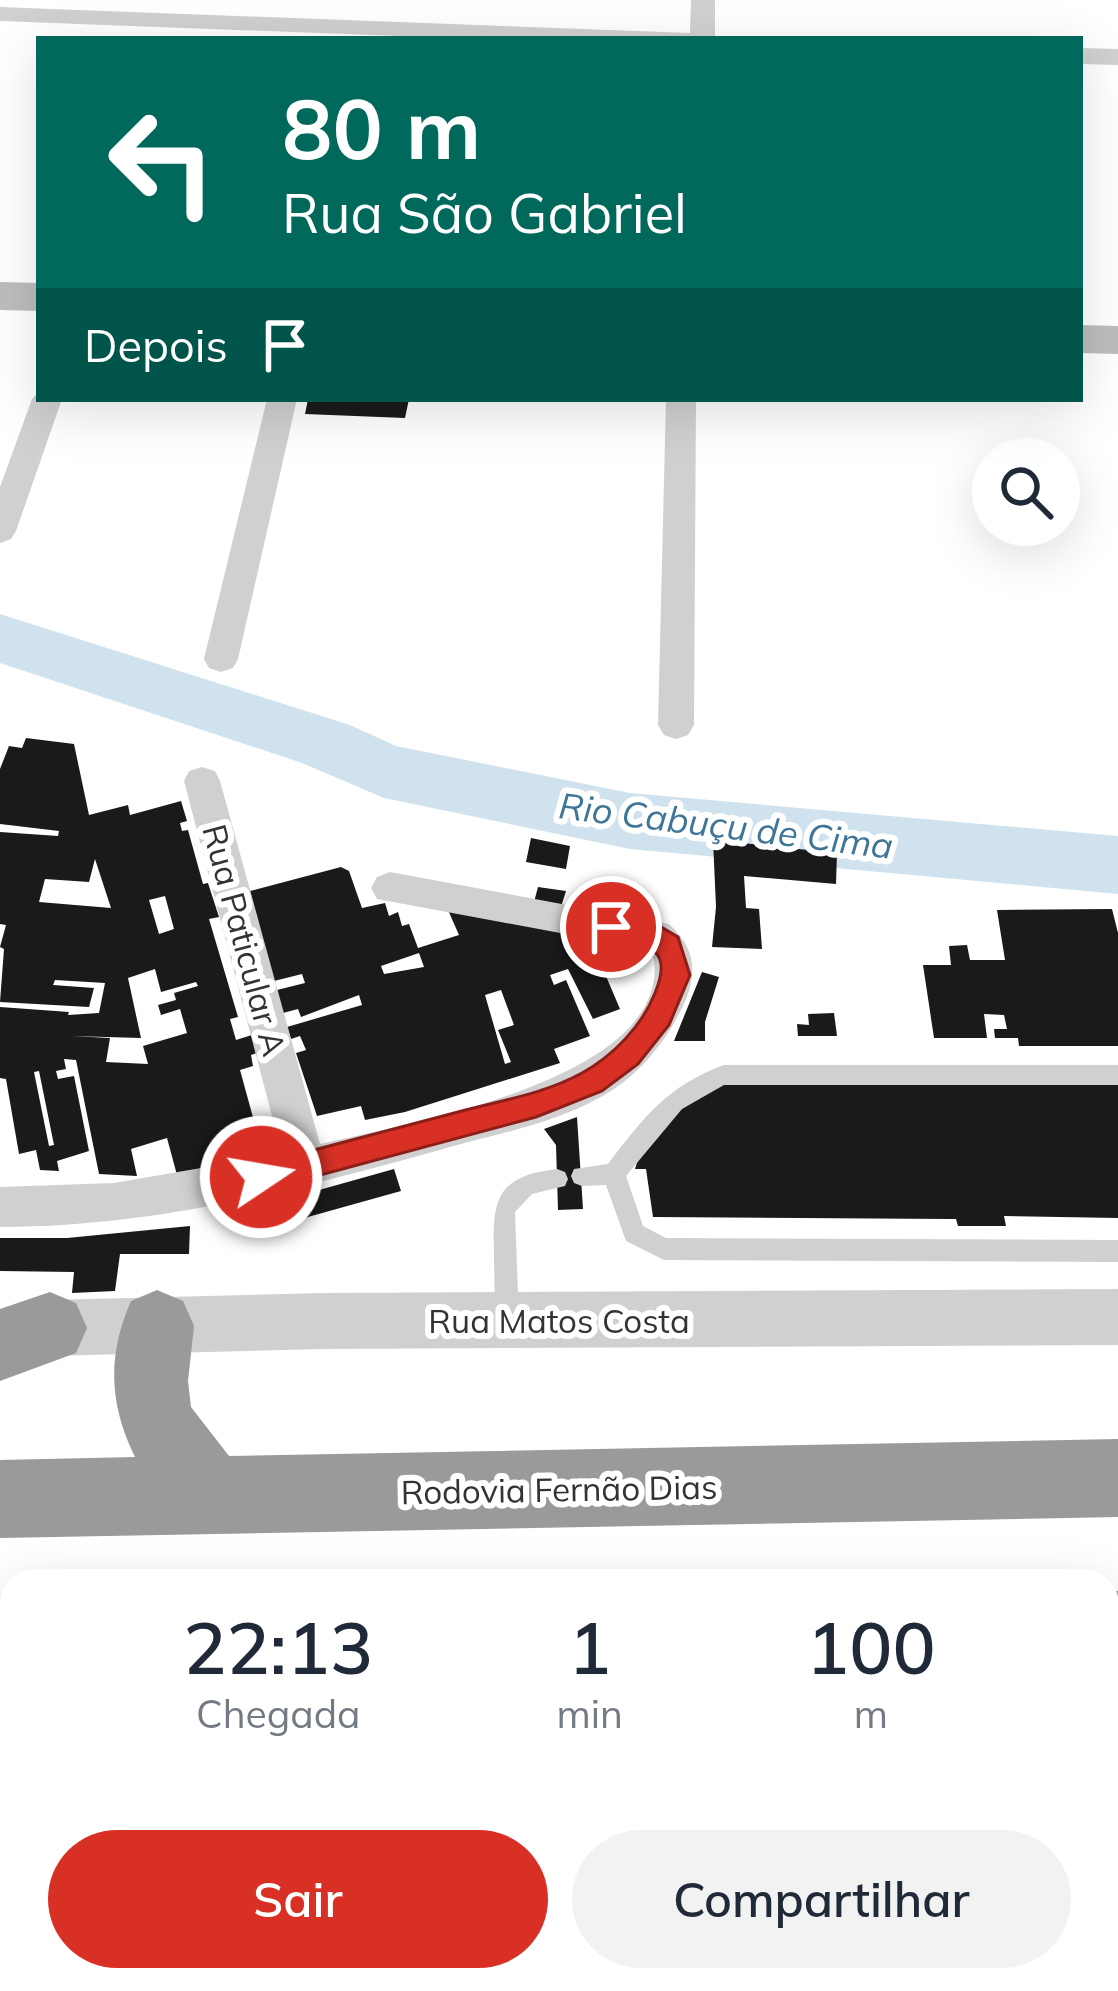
<!DOCTYPE html>
<html lang="pt">
<head>
<meta charset="utf-8">
<style>
	body { margin:0; font-family:Mulish,sans-serif; background:#f2f2f3; color:#1f2937; height:100vh; display:flex; flex-direction:column; font-size:45px; white-space:nowrap }
	* { box-sizing:border-box; margin:0 }
	p { font-size:39px; color:#747a83 }
	.icon { flex:none; width:66px; height:66px; fill:none; stroke:currentColor; stroke-width:2; stroke-linecap:round; stroke-linejoin:round }
	.map { position:relative; flex:1; overflow:hidden }
	.sheet { position:absolute; left:0px; top:1569px; width:1119px; height:423px; display:flex; flex-direction:column; background:#fff; border-radius:36px 36px 0 0; box-shadow:0 12px 48px #0002 }
	.sheet>* { flex:none }
	.guide { position:absolute; left:36px; top:36px; width:1047px; height:366px; border-radius:0px; box-shadow:0 12px 48px #0002; background:#00695c; color:#fff; overflow:hidden }
	.tools { position:absolute; left:972px; top:438px; display:grid; gap:24px }
	.tools a { display:grid; place-items:center; width:108px; height:108px; border-radius:50%; background:#fff; box-shadow:0 12px 48px #0002; font-size:60px }
	.pin { position:absolute; display:grid; place-items:center; width:102px; height:102px; color:#fff; margin:-51px; border:6px solid #fff; border-radius:50%; box-shadow:0 3px 12px #0007 }
	.me { position:absolute; width:132px; margin:-66px; rotate:78deg; stroke-linejoin:round; filter:drop-shadow(0 0 9px #0008) }
	.turn { display:flex; align-items:center; gap:42px; height:252px; padding:0 48px; font-size:54px }
	.turn .icon { width:156px; height:156px; stroke-width:2.5 }
	.turn b { display:block; font-size:84px; line-height:102px }
	.then { display:flex; align-items:center; height:114px; padding:0 48px; background:#0003; gap:24px; font-size:45px }
	.eta { display:flex; justify-content:space-evenly; align-items:center; height:204px; text-align:center }
	.eta b { font-size:72px; font-weight:600; line-height:84px }
	.primary-button { display:flex; gap:24px; margin-top:auto; padding:24px 48px }
	.primary-button a { flex:1; height:138px; border-radius:72px; background:#d93025; color:#fff; font-size:48px; font-weight:600; line-height:138px; text-align:center }
	.primary-button a+a { background:#f2f2f3; color:#1f2937 }
	.map>svg:first-child { display:block }
	.lines { fill:none; stroke-linecap:round; stroke-linejoin:round }
	.river { fill:#cfe2ee; fill-rule:evenodd }
	.building { fill:#1a1a1a; fill-rule:evenodd }
	.service { fill:#d0d0d0; fill-rule:evenodd }
	.minor { fill:#d0d0d0; fill-rule:evenodd }
	.tertiary { fill:#d0d0d0; fill-rule:evenodd }
	.secondary { fill:#bdbdbd; fill-rule:evenodd }
	.motorway { fill:#9a9a9a; fill-rule:evenodd }
	.route { fill:#d93025; stroke:#8d1f18; stroke-width:3 }
	.labels { text-anchor:middle; dominant-baseline:central; stroke-width:12; stroke-linejoin:round; paint-order:stroke }
	.street-label { font-size:33px; fill:#333; stroke:#fff }
	.water-label { font-size:36px; font-style:italic; fill:#3f7597; stroke:#fff }
</style>
</head>
<body>
<div class="map">
<svg width="1118" height="1991" viewBox="0 0 1118 1991">
	<rect width="100%" height="100%" fill="#fff"/>
	<g class="lines">
		<path class="river" d="M0 614 350 725 396 746 630 793 1118 836V894L630 849 384 798 302 763 0 663Z"/>
	</g>
	<path class="building" d="M308 399H409L405 418 305 414Z
		M26 738 74 744 89 815 128 805 130 815 181 801 187 821 180 823 182 831 188 830 203 884 208 883 219 917 209 919 238 1017 230 1019 236 1040 255 1034 259 1052 251 1055 253 1066 240 1070 257 1132 226 1141 231 1160 177 1175 167 1138 131 1149 137 1176 99 1174 76 1060 64 1059 66 1069 56 1071 58 1079 74 1076 89 1151 57 1161 59 1171 40 1170 36 1150 19 1154 6 1079 0 1078V1007L69 1012 68 1015 99 1013 105 983 55 980 53 985 94 988 89 1007 0 1002 4 949 0 947 6 925 0 924V832L58 836 59 831 0 824V769L9 746 22 748ZM95 859 111 908 39 902 45 879 89 882ZM165 896 174 929 159 934 149 900ZM155 969 161 992 196 982 198 986 174 993 176 1000 158 1005 161 1015 180 1009 187 1033 143 1046 148 1064 106 1062 110 1038 71 1036 141 1038 128 978ZM39 1071 54 1145 49 1146 34 1072Z
		M531 838 570 846 566 869 526 862Z
		M713 840 837 853 836 884 744 876 746 908 759 909 762 949 712 947 716 907Z
		M341 867 349 871 362 908 385 903 389 916 398 912 402 926 409 924 418 948 459 935 448 910 614 943 623 962 603 969 620 1009 593 1019 568 969 550 975 554 985 566 980 590 1036 554 1049 560 1063 405 1112 365 1120 361 1106 317 1116 296 1053 306 1050 300 1036 291 1039 287 1027 362 1005 359 995 301 1017 298 1009 283 1013 277 990 305 983 302 974 274 981 250 891ZM419 953 424 967 384 974 381 966ZM501 990 514 1025 498 1030 511 1062 505 1064 485 995Z
		M538 887 566 891 561 907 534 902Z
		M1112 909 1118 933V1046H1019L1018 1038H995L994 1029H1007L1004 1015 984 1014 987 1038H934L923 965H951L949 946 967 945 970 960H1005L997 910Z
		M702 972 719 977 705 1022V1041H674Z
		M834 1013 837 1036H798L797 1024 809 1025 808 1014Z
		M721 1083H1118V1218L1004 1216 1006 1226H958L956 1219H949L653 1217 646 1169H635L641 1150 665 1120Z
		M577 1117 583 1209 558 1210 556 1145 544 1129Z
		M394 1169 401 1191 290 1222 287 1199Z
		M190 1226 189 1254H120L115 1291 72 1293 74 1272 0 1271V1238H67Z"/>
	<g class="lines">
		<path class="service" d="M724 1065H1118V1085H724L682 1109 626 1176 643 1226 666 1238 1118 1240V1262L664 1260 626 1241 606 1185 582 1186 574 1183 571 1176 574 1169 608 1164C644 1117 667 1086 724 1065Z
			M557 1169 565 1172 568 1179 565 1186 532 1194 515 1212 519 1319 515 1327 507 1330 499 1327 495 1319C495 1297 494 1274 494 1252 492 1198 498 1176 557 1169Z
			M0 1822H12V1850H0Z
			M1107 1823H1118V1851H1107Z"/>
		<path class="minor" d="M691 0H715V39H478L0 21V7L690 33Z
			M1080 48 1118 49V65L1080 64Z
			M39 391V399H62L16 531 11 539 0 543V487L32 399Z
			M267 399H297L238 659 233 668 221 672 209 668 204 659Z
			M666 399H696L694 725 688 735 676 739 664 735 658 725Z
			M202 767 215 771 220 781 320 1144C404 1124 670 1080 654 959L646 949 377 899 371 888 377 877 390 872 669 924C696 948 698 974 683 1006 667 1039 645 1068 614 1089 565 1121 505 1132 450 1147 301 1189 156 1227 0 1227V1187L114 1183 282 1154 184 781 189 771Z"/>
		<path class="tertiary" d="M1118 1289V1345L323 1349 50 1356 30 1348 21 1328 30 1308 50 1300 323 1293Z"/>
		<path class="secondary" d="M0 282 39 283V311L0 310Z
			M1080 325 1118 326V354L1080 353Z"/>
		<path class="motorway" d="M157 1290 183 1301 194 1326 188 1381 191 1407 229 1456 1118 1439V1517L0 1538V1460L135 1457C109 1404 107 1356 131 1301Z
			M50 1292 76 1303 87 1328 76 1353 0 1381V1309Z
			M1107 1591H1118V1673H1107Z
			M0 1607H12V1689H0Z"/>
	</g>
	<path class="route" d="M611 916 656 924 678 937 690 975 669 1025 638 1064 602 1091 536 1117 261 1191 251 1187 246 1177 251 1168 261 1164C327 1147 392 1129 458 1112 499 1101 544 1094 582 1073 613 1056 642 1026 655 993 677 940 637 947 602 935L598 927Z"/>
	<g class="labels">
		<g class="street-label">
			<text transform="translate(245 940) rotate(75)">Rua Paticular A</text>
			<text x="559" y="1320">Rua Matos Costa</text>
			<text transform="translate(559 1489) rotate(-1)">Rodovia Fernão Dias</text>
		</g>
		<g class="water-label">
			<text transform="translate(726 825) rotate(7)">Rio Cabuçu de Cima</text>
		</g>
	</g>
</svg>
<div class="tools">
<a><svg class="icon" aria-label="search" viewBox="0 0 24 24"><circle cx="10" cy="10" r="6"/><path d="M15 15l6 6"/></svg></a>
</div>
<div class="pin" style="left:611px;top:927px;background:#d93025"><svg class="icon" aria-label="arrive" viewBox="0 0 24 24"><path d="M6 21V4h12l-3 4 3 4H6"/></svg></div>
<svg class="me" style="left:261px;top:1177px" viewBox="-20 -20 40 40"><circle r="17" fill="#d93025" stroke="#fff" stroke-width="3"/><path d="M0-11L8 9 0 5-8 9z" fill="#fff"/></svg>
<div class="guide">
<div class="turn"><svg class="icon" aria-label="left" viewBox="0 0 24 24"><path d="M17 20v-9H6M10 6l-5 5 5 5"/></svg><div><b>80 m</b>Rua São Gabriel</div></div>
<div class="then">Depois<svg class="icon" aria-label="arrive" viewBox="0 0 24 24"><path d="M6 21V4h12l-3 4 3 4H6"/></svg></div>
</div>
<section class="sheet">
<div class="eta">
<div><b>22:13</b><p>Chegada</p></div>
<div><b>1</b><p>min</p></div>
<div><b>100</b><p>m</p></div>
</div>
<div class="primary-button"><a>Sair</a><a>Compartilhar</a></div>
</section>
</div>
</body>
</html>
